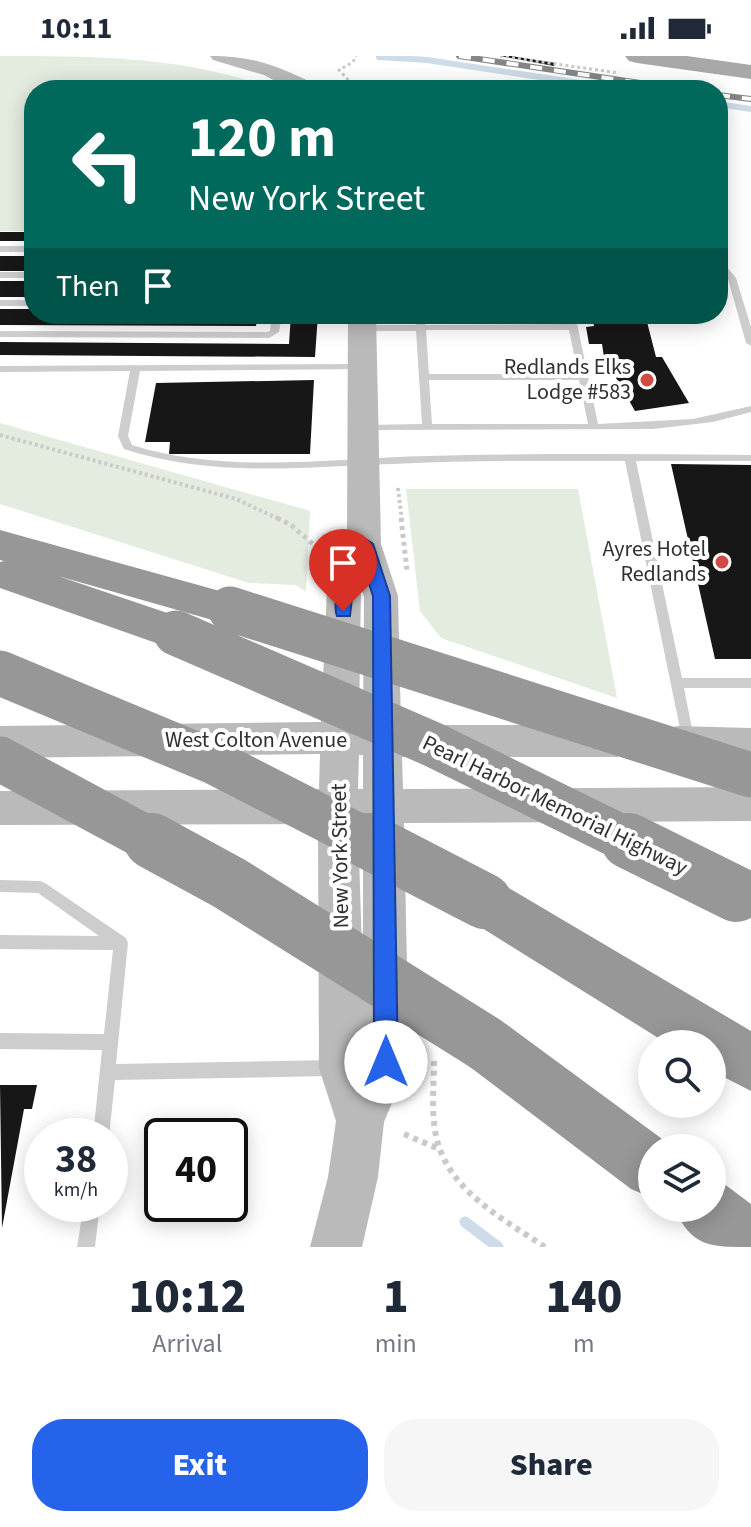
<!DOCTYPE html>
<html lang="en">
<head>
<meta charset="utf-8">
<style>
	body { margin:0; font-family:"Source Sans 3",sans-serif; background:#f6f6f7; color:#1f2937; height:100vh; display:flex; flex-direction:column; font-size:30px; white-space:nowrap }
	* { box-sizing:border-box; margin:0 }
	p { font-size:26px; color:#747a83 }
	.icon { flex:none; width:44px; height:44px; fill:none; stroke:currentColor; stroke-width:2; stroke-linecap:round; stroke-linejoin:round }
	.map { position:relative; height:1191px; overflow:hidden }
	.panel { display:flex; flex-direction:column; background:#fff; flex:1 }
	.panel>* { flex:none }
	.guide { position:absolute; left:24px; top:24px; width:704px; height:244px; border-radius:32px; box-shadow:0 4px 20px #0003; background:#00695c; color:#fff; overflow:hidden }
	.tools { position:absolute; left:638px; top:974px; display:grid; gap:16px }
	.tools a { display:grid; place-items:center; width:88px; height:88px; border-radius:50%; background:#fff; box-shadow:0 4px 20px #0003; font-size:40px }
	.speed { position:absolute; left:24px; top:1062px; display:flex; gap:16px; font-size:40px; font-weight:700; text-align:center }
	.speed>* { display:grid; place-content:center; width:104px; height:104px; border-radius:50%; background:#fff; box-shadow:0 4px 20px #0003; line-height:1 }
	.speed small { font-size:20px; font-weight:400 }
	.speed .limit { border:4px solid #111; border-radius:12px; background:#fff; color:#111 }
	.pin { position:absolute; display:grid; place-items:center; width:68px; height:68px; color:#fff; margin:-82px -34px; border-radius:50% 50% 50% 0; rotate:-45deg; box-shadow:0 0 8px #0007 }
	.pin .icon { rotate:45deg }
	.me { position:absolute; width:88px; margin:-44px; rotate:0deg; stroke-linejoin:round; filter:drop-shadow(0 0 6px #0008) }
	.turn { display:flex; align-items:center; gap:28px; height:168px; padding:0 32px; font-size:36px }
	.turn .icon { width:104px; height:104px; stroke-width:2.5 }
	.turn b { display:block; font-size:56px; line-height:68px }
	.then { display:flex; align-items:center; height:76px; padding:0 32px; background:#0003; gap:16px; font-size:30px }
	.eta { display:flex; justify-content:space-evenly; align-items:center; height:136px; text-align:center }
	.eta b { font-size:48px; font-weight:800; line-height:56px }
	.cta { display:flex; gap:16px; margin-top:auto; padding:16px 32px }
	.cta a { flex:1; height:92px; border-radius:32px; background:#2563eb; color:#fff; font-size:32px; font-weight:800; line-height:92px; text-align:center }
	.cta a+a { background:#f6f6f7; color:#1f2937 }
	.status { display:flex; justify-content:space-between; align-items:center; height:56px; padding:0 40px; background:#fff; direction:ltr }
	.status svg { height:22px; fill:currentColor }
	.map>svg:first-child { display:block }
	.green { fill:#e4ebdf }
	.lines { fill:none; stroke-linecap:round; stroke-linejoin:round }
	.stream-far1 { stroke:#cedbe8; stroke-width:6 }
	.stream { stroke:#cedbe8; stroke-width:11 }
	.building { fill:#171717 }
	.path-far3 { stroke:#cacaca; stroke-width:3; stroke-dasharray:3 3; stroke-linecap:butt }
	.path-far2 { stroke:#cacaca; stroke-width:4; stroke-dasharray:3 3; stroke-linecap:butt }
	.path-far1 { stroke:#cacaca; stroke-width:5; stroke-dasharray:4 4; stroke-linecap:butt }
	.path { stroke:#cacaca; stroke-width:6; stroke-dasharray:5 5; stroke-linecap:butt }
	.lane { fill:#cdcdcd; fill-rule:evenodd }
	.secondary { fill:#bababa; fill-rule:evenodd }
	.primary { fill:#a8a8a8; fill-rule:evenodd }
	.highway { fill:#979797; fill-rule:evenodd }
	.rail-casing { stroke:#858585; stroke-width:6 }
	.rail { stroke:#fff; stroke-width:4; stroke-dasharray:12; stroke-linecap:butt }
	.highway-bridge-far1 { stroke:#979797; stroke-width:45 }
	.highway-bridge { stroke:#979797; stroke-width:56 }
	.route { fill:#2563eb; stroke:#184099; stroke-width:2 }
	.poi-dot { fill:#d24a46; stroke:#fff; stroke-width:3 }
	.labels { text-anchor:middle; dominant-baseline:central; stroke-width:8; stroke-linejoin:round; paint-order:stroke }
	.poi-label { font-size:22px; fill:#303030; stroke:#fff; text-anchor:end }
	.street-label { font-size:22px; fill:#303030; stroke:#fff }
</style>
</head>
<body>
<div class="status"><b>10:11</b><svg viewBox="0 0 49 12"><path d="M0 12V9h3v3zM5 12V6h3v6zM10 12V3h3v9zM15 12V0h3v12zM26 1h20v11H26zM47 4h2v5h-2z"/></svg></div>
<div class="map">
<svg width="751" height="1191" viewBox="0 0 751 1191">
	<rect width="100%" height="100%" fill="#fff"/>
	<path class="green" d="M0 0C91 0 190 0 274 34H34V175H0Z
		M0 367 310 455 306 536 296 529 249 527 0 448Z
		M406 433H578L617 642 441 582 420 555Z"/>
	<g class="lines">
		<path class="stream-far1" d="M379 1 427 4 627 34
			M718 48 751 53"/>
		<path class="stream" d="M465 1166 498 1191"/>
	</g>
	<path class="building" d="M500 0H511L556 7 554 10Z
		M0 176H34V185H0Z
		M0 200H34V215H0Z
		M0 225H34V241H0Z
		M0 253H34V258H258L256 270 0 269Z
		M291 258H318L315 301 0 299V286L289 288Z
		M592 258H645L656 301H662L689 347 635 355 604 301 602 288H589L586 271 594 270Z
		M314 324 310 398H169L170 386H145L156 327Z
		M671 408 751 409V603H715Z
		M0 1029H37L32 1053H24L2 1172Z"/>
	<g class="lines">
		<path class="path-far3" d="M500 0 619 17
			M349 34 352 28 339 14 353 6 356 0"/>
		<path class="path-far2" d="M0 379 236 443 281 464
			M398 432 402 464"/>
		<path class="path-far1" d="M277 462 291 469 324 498
			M401 462 407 514
			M324 499 326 480"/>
		<path class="path" d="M434 1005C434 1033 430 1064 439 1091 455 1138 506 1165 545 1191
			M404 1078 439 1093"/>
		<path class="lane" d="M0 190H34V196H0Z
			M718 203 721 204 736 222 751 271V290L746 287 728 223 718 211Z
			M0 216H34V222H0Z
			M0 244H34V250H0Z
			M272 258H282L279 276 269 282 0 281V275L267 276 270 275Z
			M415 258H425V269L568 268 565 258H575L598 368 693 363 751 350V356L713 366 653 373 361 374V370L365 369 422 368 416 275H362L357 272 362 269H416ZM426 274H569L578 318H429ZM429 324H579L588 368H432Z
			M361 308 364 309V313L140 315 128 380 132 389C227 419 330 402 428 400 536 397 643 398 751 399V405H636L682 622H751V632H684L694 683 693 687 688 688 683 687 625 405C548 405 470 404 392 408 301 411 213 422 124 393L118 380 130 315 0 316V310Z
			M0 824 40 825 45 827 126 882 128 887 116 1008 334 1004 339 1007 342 1012 339 1017 334 1020 115 1024 109 1080H93L102 994 0 993V977L104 978 113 894 0 893V879L99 880 38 837 0 836Z
			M84 1148H100L95 1191H77Z"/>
		<path class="secondary" d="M210 0C255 0 277 10 317 29L320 34H292L264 19 213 4Z
			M348 258H376L381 488 398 540 401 669H617L631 674 636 685 631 696 617 701H402L403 733 751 731V765L404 767 409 1006 384 1066 378 1121 362 1191H310L328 1121 336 1065 319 1012 318 768 0 769V735L319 733 320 698 0 702V670L321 666 327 533 347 488ZM361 533 364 540 363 667H359ZM359 699H363V733H358ZM358 767H363V927Z
			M677 670 751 672V704L677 702 663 697 658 686 663 675Z"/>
		<path class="primary" d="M625 0H687L751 9V23L637 7 629 5Z"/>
		<path class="highway" d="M0 474 245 542 251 553 245 564 230 569 58 520 191 565 198 577 191 589 176 594 0 532V506L4 505 0 504Z
			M484 821 502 828 751 975V1035L712 1015V988H668L466 862 458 845 466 828Z
			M486 960 506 968 673 1091 652 1092V1142L631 1133 466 1008 458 988 466 968Z
			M712 1124 727 1130 751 1148V1191C709 1191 692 1191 674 1152H712Z"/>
		<defs>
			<path id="rail" d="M459 0 687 34
				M718 39 751 43"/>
		</defs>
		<use href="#rail" class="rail-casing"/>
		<use href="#rail" class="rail"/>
		<path class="highway-bridge-far1" d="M230 553 751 719
			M176 577 434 689 633 787
			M0 617 214 706 372 787
			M0 703 156 787"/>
		<path class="highway-bridge" d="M152 785 229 827 486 988
			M368 785 484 845
			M629 785 736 838"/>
	</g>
	<path class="route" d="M364 482 373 488 390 540 398 1006 395 1015 386 1018 378 1015 374 1006 373 540 363 510 353 533 350 560H337C330 543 348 488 364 482Z"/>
	<g class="poi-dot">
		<circle cx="647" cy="324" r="8"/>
		<circle cx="722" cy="506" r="8"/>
	</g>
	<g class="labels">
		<g class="poi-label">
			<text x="631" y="311">Redlands Elks<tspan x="631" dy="25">Lodge #583</tspan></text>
			<text x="706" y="493">Ayres Hotel<tspan x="706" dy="25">Redlands</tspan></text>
		</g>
		<g class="street-label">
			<text x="256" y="684">West Colton Avenue</text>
			<text transform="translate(555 749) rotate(26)">Pearl Harbor Memorial Highway</text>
			<text transform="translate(340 800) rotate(-91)">New York Street</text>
		</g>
	</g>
</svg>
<div class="tools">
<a><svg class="icon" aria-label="search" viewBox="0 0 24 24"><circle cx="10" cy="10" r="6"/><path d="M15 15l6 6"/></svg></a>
<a><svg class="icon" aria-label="layers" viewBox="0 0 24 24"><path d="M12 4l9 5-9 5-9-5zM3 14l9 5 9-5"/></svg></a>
</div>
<div class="speed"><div>38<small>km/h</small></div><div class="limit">40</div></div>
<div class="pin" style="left:343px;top:555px;background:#d93025"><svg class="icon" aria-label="arrive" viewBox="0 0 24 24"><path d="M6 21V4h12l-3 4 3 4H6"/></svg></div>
<svg class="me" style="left:386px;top:1006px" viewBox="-20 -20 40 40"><circle r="19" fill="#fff"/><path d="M0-13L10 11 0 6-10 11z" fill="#2563eb"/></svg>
<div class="guide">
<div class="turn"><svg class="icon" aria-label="left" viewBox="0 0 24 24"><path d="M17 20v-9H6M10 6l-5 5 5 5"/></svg><div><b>120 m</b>New York Street</div></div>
<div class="then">Then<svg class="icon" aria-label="arrive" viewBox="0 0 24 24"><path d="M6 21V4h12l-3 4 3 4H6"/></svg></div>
</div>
</div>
<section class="panel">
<div class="eta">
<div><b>10:12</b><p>Arrival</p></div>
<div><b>1</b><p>min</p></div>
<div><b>140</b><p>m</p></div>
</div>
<div class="cta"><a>Exit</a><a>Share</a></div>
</section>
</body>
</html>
